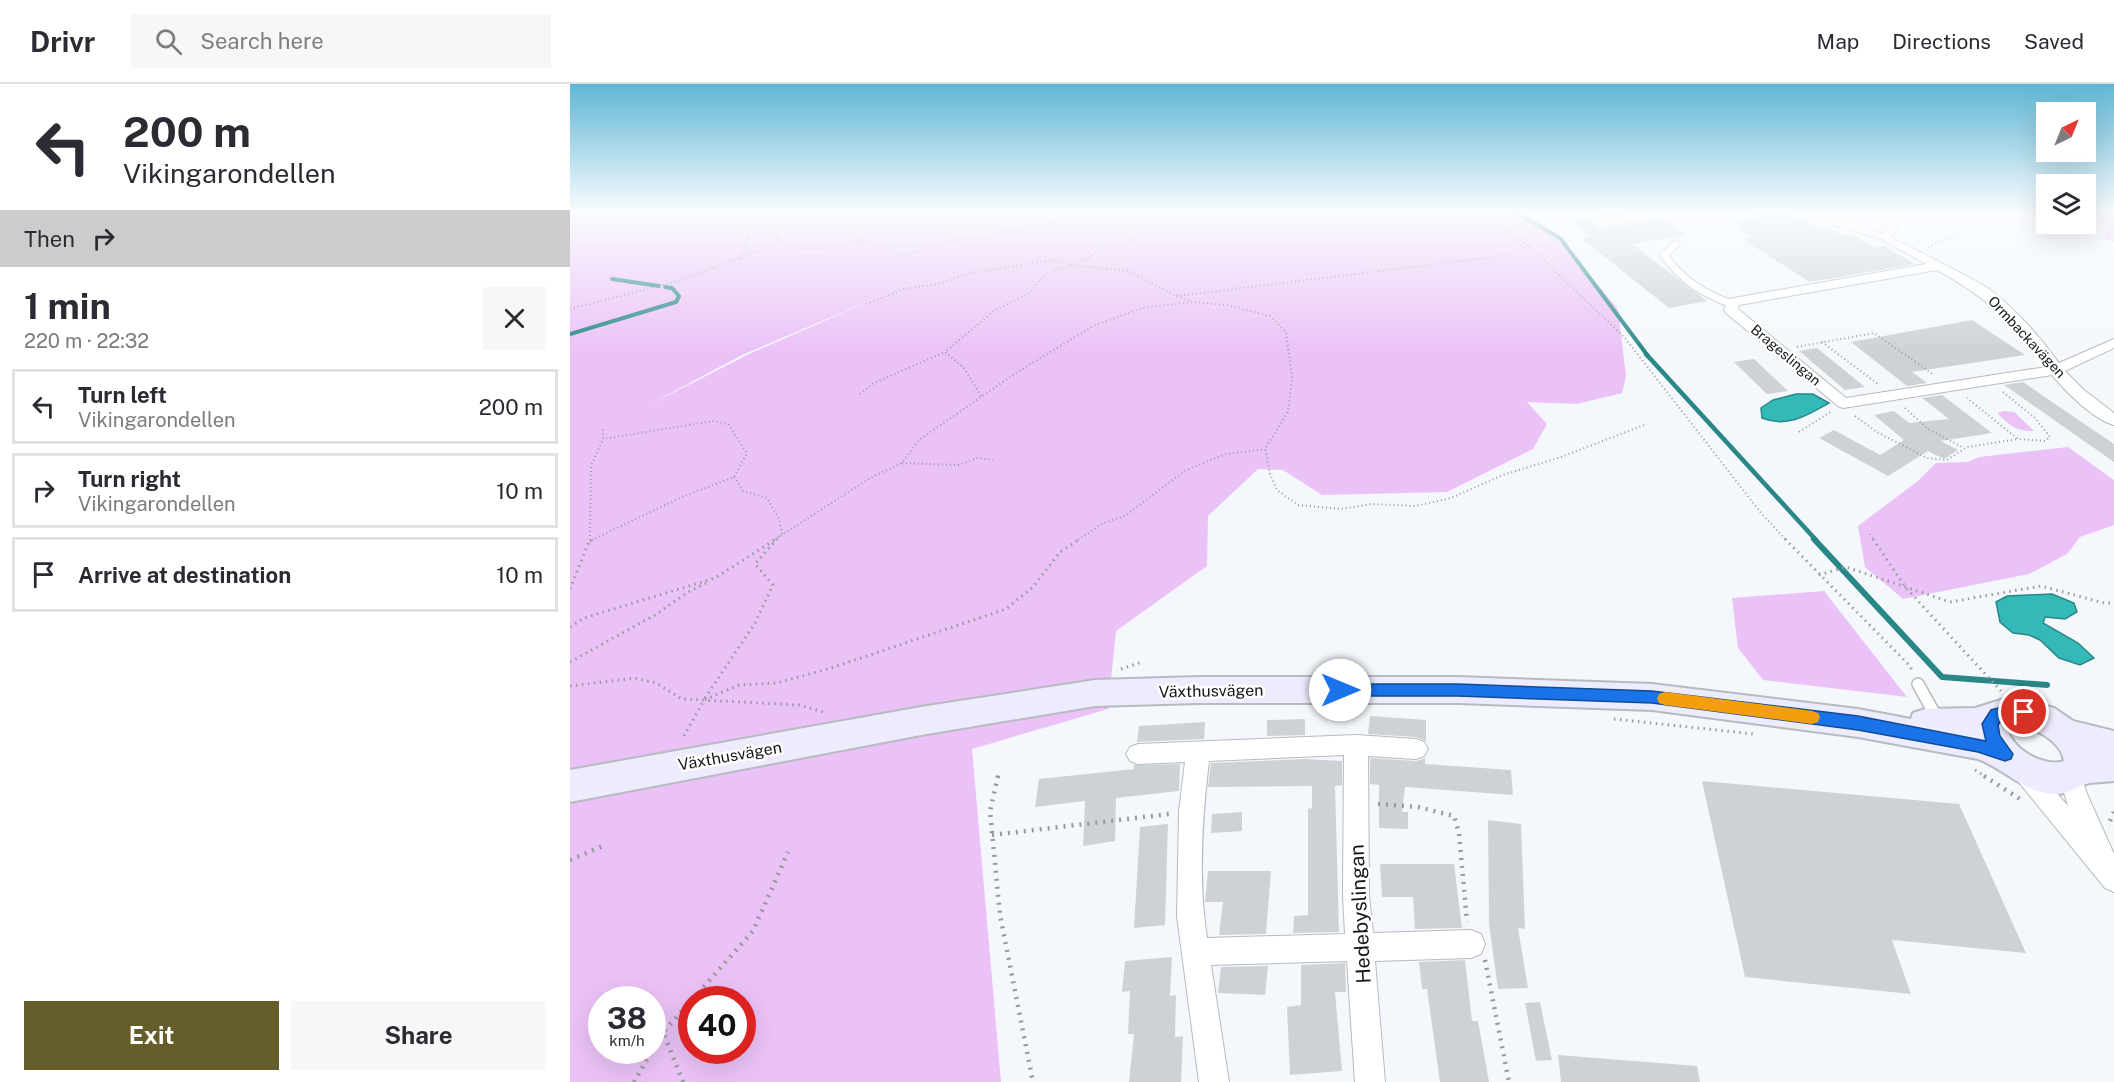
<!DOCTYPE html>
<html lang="en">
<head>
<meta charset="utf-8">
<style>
	body { margin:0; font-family:"Public Sans",sans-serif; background:#f7f7f7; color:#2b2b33; height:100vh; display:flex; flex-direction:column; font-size:22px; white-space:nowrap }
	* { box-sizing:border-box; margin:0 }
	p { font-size:20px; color:#7c7c81 }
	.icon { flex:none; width:33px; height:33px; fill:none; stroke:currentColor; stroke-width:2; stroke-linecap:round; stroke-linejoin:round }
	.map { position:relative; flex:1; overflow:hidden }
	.side { display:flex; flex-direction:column; background:#fff; width:570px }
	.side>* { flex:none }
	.guide { background:#fff; color:#2b2b33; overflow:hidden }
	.needle { width:39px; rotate:43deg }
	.controls { position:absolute; left:1466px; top:18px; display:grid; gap:12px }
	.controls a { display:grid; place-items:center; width:60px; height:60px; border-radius:0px; background:#fff; box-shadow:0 6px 24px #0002; font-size:30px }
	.speed { position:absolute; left:18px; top:902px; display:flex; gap:12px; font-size:30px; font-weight:700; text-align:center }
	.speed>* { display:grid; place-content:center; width:78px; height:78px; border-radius:50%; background:#fff; box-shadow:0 6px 24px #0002; line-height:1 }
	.speed small { font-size:15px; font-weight:400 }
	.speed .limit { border:9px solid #d22; background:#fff; color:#111 }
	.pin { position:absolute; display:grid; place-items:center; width:51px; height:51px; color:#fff; margin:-26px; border:3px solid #fff; border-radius:50%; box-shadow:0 2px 6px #0007 }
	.me { position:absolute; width:66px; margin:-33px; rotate:90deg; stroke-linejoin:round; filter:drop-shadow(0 0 4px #0008) }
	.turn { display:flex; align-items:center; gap:21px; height:126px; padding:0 24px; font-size:27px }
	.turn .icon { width:78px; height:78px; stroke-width:2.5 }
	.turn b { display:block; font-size:42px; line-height:51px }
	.then { display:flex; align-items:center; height:57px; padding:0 24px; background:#0003; gap:12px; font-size:22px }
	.round { display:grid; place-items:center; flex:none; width:63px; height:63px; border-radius:0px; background:#f7f7f7 }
	.summary { display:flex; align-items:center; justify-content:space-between; height:102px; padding:0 24px }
	h1 { font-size:36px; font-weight:700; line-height:45px }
	.primary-button { display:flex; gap:12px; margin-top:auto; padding:12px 24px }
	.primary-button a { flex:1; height:69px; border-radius:0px; background:#665e2a; color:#fff; font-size:24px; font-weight:700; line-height:69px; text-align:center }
	.primary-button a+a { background:#f7f7f7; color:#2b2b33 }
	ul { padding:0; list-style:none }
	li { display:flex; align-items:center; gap:18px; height:75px; margin:0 12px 9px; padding:0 12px; border:3px solid #e1e1e2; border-radius:0px }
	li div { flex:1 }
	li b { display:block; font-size:22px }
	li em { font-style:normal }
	header { display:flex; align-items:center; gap:36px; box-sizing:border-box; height:84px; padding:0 30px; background:#fff; border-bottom:2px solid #e1e1e2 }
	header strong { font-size:28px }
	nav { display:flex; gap:33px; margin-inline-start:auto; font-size:21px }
	.search { width:420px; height:54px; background:#f7f7f7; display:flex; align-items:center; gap:15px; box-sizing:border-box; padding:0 21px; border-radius:0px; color:#7c7c81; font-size:22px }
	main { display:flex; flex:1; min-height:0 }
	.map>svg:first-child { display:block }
	.green { fill:#ebc2f7; fill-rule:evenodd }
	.water { fill:#32b9b8; stroke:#298887; stroke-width:1.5 }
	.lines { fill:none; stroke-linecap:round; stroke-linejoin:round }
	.stream-far2 { stroke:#298887; stroke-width:4 }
	.stream-far1 { stroke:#298887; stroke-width:4.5 }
	.stream { stroke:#298887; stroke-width:6 }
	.building { fill:#cdd3d5 }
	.lane-far1-casing { stroke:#b7babf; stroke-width:9 }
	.lane-casing { stroke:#b7babf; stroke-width:14 }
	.street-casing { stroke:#b7babf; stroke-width:2 }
	.secondary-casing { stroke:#b7babf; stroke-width:4 }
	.path-far2 { stroke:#979a9d; stroke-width:2; stroke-dasharray:1 3; stroke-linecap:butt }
	.path-far1 { stroke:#979a9d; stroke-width:3; stroke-dasharray:1.5 4.5; stroke-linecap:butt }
	.path { stroke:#979a9d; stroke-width:4.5; stroke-dasharray:2 6; stroke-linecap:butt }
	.lane-far1 { stroke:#fff; stroke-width:7 }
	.lane { stroke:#fff; stroke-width:11 }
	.street { fill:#fff; fill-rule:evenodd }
	.secondary { fill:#edecfe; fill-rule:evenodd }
	.route { fill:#1a73e8; stroke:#114b97; stroke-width:1.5 }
	.slow { fill:#f59e0b }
	.labels { text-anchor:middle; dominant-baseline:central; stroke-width:5; stroke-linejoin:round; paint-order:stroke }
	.far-street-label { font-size:14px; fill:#141516; stroke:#fff }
	.street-label { font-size:16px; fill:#141516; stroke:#fff }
	.near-street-label { font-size:20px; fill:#141516; stroke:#fff }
</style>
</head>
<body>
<header>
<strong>Drivr</strong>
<div class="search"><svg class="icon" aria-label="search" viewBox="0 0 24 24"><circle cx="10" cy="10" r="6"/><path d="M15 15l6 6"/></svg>Search here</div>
<nav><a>Map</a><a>Directions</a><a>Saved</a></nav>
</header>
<main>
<section class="side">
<div class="guide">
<div class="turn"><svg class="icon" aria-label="left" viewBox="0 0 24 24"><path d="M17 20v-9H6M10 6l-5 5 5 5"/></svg><div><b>200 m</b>Vikingarondellen</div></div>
<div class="then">Then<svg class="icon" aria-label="right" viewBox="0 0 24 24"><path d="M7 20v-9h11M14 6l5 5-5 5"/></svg></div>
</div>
<div class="summary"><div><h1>1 min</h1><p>220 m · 22:32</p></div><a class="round"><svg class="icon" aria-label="close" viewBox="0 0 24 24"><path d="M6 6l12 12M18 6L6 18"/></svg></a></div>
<ul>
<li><svg class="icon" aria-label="left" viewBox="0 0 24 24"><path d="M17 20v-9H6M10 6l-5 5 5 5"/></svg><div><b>Turn left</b><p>Vikingarondellen</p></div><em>200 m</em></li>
<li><svg class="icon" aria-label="right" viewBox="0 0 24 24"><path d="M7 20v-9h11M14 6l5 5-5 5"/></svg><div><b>Turn right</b><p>Vikingarondellen</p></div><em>10 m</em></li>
<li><svg class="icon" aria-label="arrive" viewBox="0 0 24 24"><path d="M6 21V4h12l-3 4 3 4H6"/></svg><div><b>Arrive at destination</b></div><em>10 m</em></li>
</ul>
<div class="primary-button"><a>Exit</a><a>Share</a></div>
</section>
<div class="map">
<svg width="1544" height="998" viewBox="0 0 1544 998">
	<rect width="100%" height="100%" fill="#f4f8fd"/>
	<path class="green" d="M0 128H945L990 156 1048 225 1056 292 1052 309 1007 320 957 318 977 340 963 365 877 408 752 411 713 386 688 385 638 432 637 482 546 547 538 625 402 665 431 998H0ZM325 206 181 269 75 323 172 271ZM32 915H82V966H32ZM122 915H172V966H122Z
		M1515 128H1544V158L1534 154 1540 144 1515 134Z
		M1434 327 1444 328 1464 347C1446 348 1440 341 1427 329Z
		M1498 363 1544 396V441L1510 453 1497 470 1459 490 1333 515 1295 483 1288 442 1348 397 1366 379 1398 378 1409 373Z
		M1254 507 1337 613 1193 596 1168 564 1162 514Z"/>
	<path class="water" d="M1226 310H1243L1259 319C1236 332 1217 344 1192 334L1191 324 1203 316Z
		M1482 510 1504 519 1507 528 1495 535 1475 533 1473 539 1508 559 1524 574 1510 581 1489 574 1470 556 1459 551 1443 549 1430 538 1426 518 1437 512Z"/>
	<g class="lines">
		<path class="stream-far2" d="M945 128 990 154 1078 272
			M42 195 89 202
			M0 250 106 218 109 212 102 204 95 203"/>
		<path class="stream-far1" d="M1076 270 1246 456"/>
		<path class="stream" d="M1244 455 1372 593 1477 601"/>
	</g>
	<path class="building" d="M1021 128H1065L1026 135 1024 142 1028 145 1094 134 1116 151 1062 160 1137 217 1099 224 1011 154 1019 152 1000 137 1028 133Z
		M1169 128H1218L1248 145 1257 143 1272 151 1282 150 1306 164 1314 162 1345 180 1240 198 1174 156 1183 154 1160 139 1186 135Z
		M1402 236 1455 271 1342 288 1357 299 1337 302 1281 258Z
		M1247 264 1295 303 1275 306 1229 267Z
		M1184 275 1218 307 1197 310 1164 278Z
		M1453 298 1544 360V378L1434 301Z
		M1372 311 1422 349 1371 357 1388 366 1374 375 1358 367 1318 392 1249 354 1264 346 1310 371 1334 356 1304 331 1324 327 1339 339 1379 335 1352 314Z
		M800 632 856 636V657L846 653 798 650Z
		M735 635V651L697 652V636Z
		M635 638 634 655 567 658 569 642Z
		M800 674 846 677 855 674V680L941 686 943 711 835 703 832 728H838V745L809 744V701L800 700Z
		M735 675 772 677V701L765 702 769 848 723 849 724 832 738 831V725L742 724V702L638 703 641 679Z
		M610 680 609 707 546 714 545 757 513 762 515 717 465 723 469 695 564 685V681Z
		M1132 697 1389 720 1456 869 1322 856 1341 910 1175 893Z
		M672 728V747L641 749 642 730Z
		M918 736 951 740 955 845 948 844 958 904 928 905 919 840Z
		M598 740 595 841 564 844 570 743Z
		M810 780H884L892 844 845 845 843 813H812Z
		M638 787H701L696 850 649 851 653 818H635Z
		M602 873 600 912 606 911 605 953 613 952 611 998H559L564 950H558L560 907 552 908 555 877Z
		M895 876 902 937H908L919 998H870L857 905H852L849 878Z
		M775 879 776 908H765L772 987 720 991 717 923 731 921V881Z
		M698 882 695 911 648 909 651 883Z
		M970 918 982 976 966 977 955 919Z
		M988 971 1127 982 1130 998H991Z"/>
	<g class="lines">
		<defs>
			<path id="lane-far1" d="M1303 128 1309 130 1323 146 1315 153
				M1029 140 1095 128
				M1106 160 1094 171C1111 196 1134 210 1162 220"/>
			<path id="lane" d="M1348 600 1368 636"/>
			<path id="street" d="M1225 128C1275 128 1331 157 1375 181 1391 189 1408 197 1423 208 1447 227 1471 254 1489 279L1544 255V264L1495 287 1514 306 1544 329V341C1524 336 1495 307 1482 291L1273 324 1268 322 1156 229 1154 226 1159 215 1164 214 1356 180 1311 155 1226 130ZM1367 186C1411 210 1448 240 1476 283L1276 314 1168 225 1169 221Z
				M786 651 846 655 854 658 858 665 854 672 846 675 798 672 799 811 803 849 901 846 911 850 915 860 911 870 901 874 805 877 815 998H785L777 877 641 881 659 998H629L607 832 609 727 615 678 568 680 560 677 556 670 560 663 568 660ZM774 671 773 811 775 850 637 854C628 796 632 735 639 677Z
				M1455 679 1463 682 1498 722 1489 692 1493 685 1501 682 1509 685 1517 710 1544 770V808L1535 804 1447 696 1443 689 1447 682Z"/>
			<path id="secondary" d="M629 593H888L1082 600 1288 625 1341 635 1343 629 1355 625 1405 624 1434 615 1447 614 1484 624 1503 637 1544 647V697C1536 698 1528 698 1520 699 1510 701 1501 709 1489 710 1457 712 1435 685 1408 675L1288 653 1082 626 888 619H629L525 622 351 651 0 718V686L351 623 525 596ZM1437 641C1458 639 1491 655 1494 677 1473 684 1438 663 1437 641Z"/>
		</defs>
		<use href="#lane-far1" class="lane-far1-casing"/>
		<use href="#lane" class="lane-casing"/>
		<use href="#street" class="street-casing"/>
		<use href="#secondary" class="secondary-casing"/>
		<path class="path-far2" d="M220 128 216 131 206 151 212 158 230 165H252L291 157 336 171 397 153 413 155 436 147 463 144 530 128
			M911 128 959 162 1055 254 1191 429 1216 456
			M358 130 361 128
			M291 157 306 137
			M1358 163 1435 128
			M170 175 176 163 178 148
			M606 212 933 172 959 162
			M296 220 334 205 368 200 396 190 481 176 501 181 558 187 606 212 621 217
			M0 225 108 197 212 158
			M1252 258 1308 300
			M1227 263 1304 249 1364 291
			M1433 308 1465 334 1480 353 1475 357 1448 355
			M290 310 304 299 375 268
			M411 312 394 284 375 268 425 226 460 209 473 192 520 173C528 165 540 166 551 162 562 159 564 150 572 144 589 134 612 129 632 128
			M1335 324 1358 345 1394 364
			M1285 332 1307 348 1357 374 1377 376 1397 363 1448 355 1397 314
			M1229 348 1262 327
			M332 379 389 381 407 374 423 376
			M164 393 173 407 197 414 209 435 212 449 206 456
			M1300 450 1304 456
			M20 456 21 382 33 355V344
			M22 456 112 413 164 393 177 369 158 340 143 337 33 355
			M204 456 302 393 332 379 349 356 446 289 523 242 572 224 623 218 657 221 700 232 716 248 722 294 718 328 695 365 700 390 707 406 728 421 771 425 802 420 845 422 881 414 933 391 991 373 1077 340
			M508 456 533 439 555 432 616 386 656 370 695 365"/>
		<path class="path-far1" d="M1215 455 1340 582 1343 589
			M1303 455 1336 504 1431 607
			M20 457 25 455
			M1249 491 1276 483 1380 518 1471 502 1534 519H1544
			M0 505 20 455
			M0 543 14 534 145 494 206 455
			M0 578 85 531 118 508 136 499
			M551 585 572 578
			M0 602 65 594 86 599 112 615 229 621 257 629
			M135 614 185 539 203 501 185 480 207 455
			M1044 635 1184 650
			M114 652 134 616 169 601 207 599 261 584 436 525 463 503 490 468 510 455
			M1405 686 1416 693
			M428 693 429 687"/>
		<path class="path" d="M428 692 420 727 430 831 463 998
			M1414 692 1450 715
			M808 720 848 723 884 732 889 749 897 838
			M1540 737 1544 728
			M422 751 599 730
			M0 776 35 761
			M915 876 939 998
			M123 915 183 847 218 768
			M64 998 93 948
			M113 998 93 948 122 916"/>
		<use href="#lane-far1" class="lane-far1"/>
		<use href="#lane" class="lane"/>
		<use href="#street" class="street"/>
		<use href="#secondary" class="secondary"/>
	</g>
	<linearGradient id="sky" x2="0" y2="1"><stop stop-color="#5fb6d5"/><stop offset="0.48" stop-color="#fafcfe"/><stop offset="1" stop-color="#fafcfe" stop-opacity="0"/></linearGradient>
	<rect width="1544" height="267" fill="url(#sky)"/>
	<path class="route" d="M770 600H888L1082 607 1288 632 1416 657 1412 640 1421 626 1443 620 1459 623 1462 628 1459 632C1451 635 1441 633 1432 636L1428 641 1430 652 1443 670 1441 675 1435 677 1408 668 1288 646 1082 619 888 612H770L765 610 762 606 765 601Z"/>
	<path class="slow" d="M1095 608 1242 627 1248 629 1250 633 1248 638 1242 640 1095 621 1089 619 1087 615 1089 610Z"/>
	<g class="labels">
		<g class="far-street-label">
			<text transform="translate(1457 253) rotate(47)">Ormbackavägen</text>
			<text transform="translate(1216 271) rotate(40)">Brageslingan</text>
		</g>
		<g class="street-label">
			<text transform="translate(641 607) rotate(-1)">Växthusvägen</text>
			<text transform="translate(160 672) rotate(-10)">Växthusvägen</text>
		</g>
		<g class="near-street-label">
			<text transform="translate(790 830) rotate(-93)">Hedebyslingan</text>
		</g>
	</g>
</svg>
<div class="controls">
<a><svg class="needle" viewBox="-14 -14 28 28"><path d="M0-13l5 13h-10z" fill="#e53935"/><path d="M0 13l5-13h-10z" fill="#7c7c81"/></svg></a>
<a><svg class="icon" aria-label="layers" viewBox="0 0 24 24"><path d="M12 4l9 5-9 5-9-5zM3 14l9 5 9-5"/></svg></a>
</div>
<div class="speed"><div>38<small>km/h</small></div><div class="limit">40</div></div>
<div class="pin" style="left:1454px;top:628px;background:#d93025"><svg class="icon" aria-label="arrive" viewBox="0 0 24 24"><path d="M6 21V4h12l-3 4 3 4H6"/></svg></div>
<svg class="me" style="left:770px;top:606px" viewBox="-20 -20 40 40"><circle r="19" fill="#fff"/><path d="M0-13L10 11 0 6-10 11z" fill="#1a73e8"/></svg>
</div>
</main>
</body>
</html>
